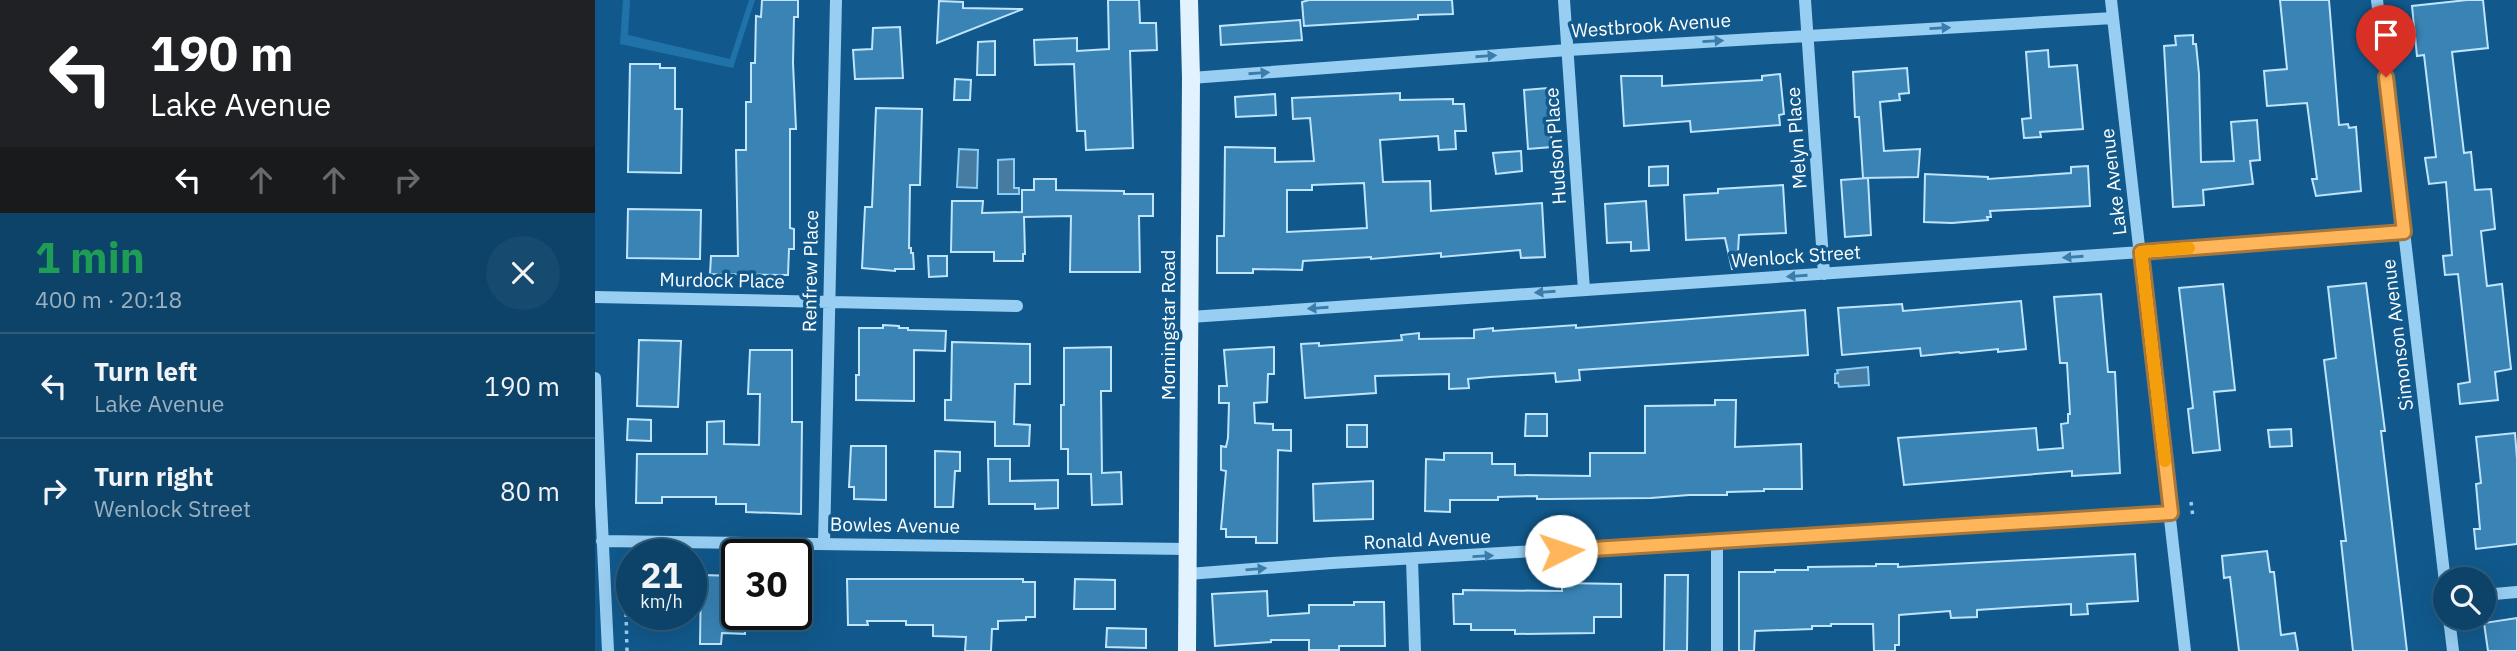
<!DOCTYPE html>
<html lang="en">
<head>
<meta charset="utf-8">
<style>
	body { margin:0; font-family:"IBM Plex Sans",sans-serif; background:#164a6f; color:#f1f3f6; height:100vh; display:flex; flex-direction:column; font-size:26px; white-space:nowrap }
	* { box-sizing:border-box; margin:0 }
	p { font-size:23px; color:#9ab0c0 }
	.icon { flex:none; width:38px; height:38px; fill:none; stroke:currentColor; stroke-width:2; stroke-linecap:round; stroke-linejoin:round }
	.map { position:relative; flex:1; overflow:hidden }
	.side { display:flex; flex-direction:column; background:#0d4369; width:595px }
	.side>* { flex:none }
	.banner { background:#202124; color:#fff; overflow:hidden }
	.tools { position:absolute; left:1838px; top:567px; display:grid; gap:14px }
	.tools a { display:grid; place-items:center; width:63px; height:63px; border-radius:50%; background:#0d4369; box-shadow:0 7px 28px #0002,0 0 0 2px #2d5c7d; font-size:35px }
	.speed { position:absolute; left:21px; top:539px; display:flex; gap:14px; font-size:35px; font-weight:700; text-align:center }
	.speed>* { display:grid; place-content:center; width:91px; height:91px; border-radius:50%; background:#0d4369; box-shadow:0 7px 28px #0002,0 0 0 2px #2d5c7d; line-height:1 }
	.speed small { font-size:18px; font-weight:400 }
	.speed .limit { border:4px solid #111; border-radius:10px; background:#fff; color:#111 }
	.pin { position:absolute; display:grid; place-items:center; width:60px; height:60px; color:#fff; margin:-72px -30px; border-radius:50% 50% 50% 0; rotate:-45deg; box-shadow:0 0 7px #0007 }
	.pin .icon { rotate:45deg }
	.me { position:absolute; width:77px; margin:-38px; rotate:86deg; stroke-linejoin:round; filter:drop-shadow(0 0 5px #0008) }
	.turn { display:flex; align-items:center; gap:24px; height:147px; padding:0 35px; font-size:32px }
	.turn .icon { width:91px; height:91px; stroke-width:2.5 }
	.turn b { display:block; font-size:49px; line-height:60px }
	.lanes { display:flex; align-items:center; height:66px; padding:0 35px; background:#0003; justify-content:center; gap:35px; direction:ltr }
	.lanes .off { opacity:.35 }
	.round { display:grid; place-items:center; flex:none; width:74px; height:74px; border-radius:37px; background:#164a6f }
	.overview { display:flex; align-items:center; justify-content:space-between; height:119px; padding:0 35px }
	h1 { font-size:42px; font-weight:700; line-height:52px; color:#1e9e55 }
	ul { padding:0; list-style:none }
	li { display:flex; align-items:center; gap:21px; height:105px; padding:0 35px; border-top:2px solid #2d5c7d }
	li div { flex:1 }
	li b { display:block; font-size:26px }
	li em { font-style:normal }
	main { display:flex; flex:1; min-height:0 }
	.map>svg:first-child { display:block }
	.green { fill:#1f73a9 }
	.water { fill:#467ca1; stroke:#89ccf5; stroke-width:2 }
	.building { fill:#3984b5; stroke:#bfe4fd; stroke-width:2; fill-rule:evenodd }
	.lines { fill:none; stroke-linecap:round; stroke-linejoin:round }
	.path { stroke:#98cef2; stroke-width:3.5; stroke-dasharray:3.5 5; stroke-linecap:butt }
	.minor { stroke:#98cef2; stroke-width:12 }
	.major { stroke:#e3f2ff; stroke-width:18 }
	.oneway { fill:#3a7cab }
	.route-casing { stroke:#a6763a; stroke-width:18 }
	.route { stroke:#ffb559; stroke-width:12 }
	.slow { stroke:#f59e0b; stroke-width:12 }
	.labels { text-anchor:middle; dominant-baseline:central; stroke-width:7; stroke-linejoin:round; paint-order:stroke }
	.street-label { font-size:19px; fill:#fff; stroke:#11598c }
</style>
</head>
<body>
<main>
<section class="side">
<div class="banner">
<div class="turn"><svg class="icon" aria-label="left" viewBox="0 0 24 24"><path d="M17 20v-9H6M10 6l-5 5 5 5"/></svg><div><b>190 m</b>Lake Avenue</div></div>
<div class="lanes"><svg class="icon" aria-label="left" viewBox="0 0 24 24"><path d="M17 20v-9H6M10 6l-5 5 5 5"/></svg><svg class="icon off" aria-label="ahead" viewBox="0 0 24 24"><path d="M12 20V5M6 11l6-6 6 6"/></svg><svg class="icon off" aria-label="ahead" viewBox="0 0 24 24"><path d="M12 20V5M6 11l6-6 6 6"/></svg><svg class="icon off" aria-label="right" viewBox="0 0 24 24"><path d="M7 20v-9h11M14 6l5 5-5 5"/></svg></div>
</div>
<div class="overview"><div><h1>1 min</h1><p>400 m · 20:18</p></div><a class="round"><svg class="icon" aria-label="close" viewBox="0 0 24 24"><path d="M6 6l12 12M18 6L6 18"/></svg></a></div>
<ul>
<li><svg class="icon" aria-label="left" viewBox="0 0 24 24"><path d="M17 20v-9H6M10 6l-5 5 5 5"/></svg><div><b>Turn left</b><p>Lake Avenue</p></div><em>190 m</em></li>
<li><svg class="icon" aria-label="right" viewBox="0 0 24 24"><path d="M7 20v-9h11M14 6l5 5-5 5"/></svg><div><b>Turn right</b><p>Wenlock Street</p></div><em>80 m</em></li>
</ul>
</section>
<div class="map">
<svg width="1922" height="651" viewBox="0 0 1922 651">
	<rect width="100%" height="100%" fill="#11598c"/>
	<path class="green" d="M28 0H35L33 35 135 59 154 0H160L138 68 25 44Z"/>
	<path class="water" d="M364 149 383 150 382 188 362 187Z
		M419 159V188H424V194H403V160Z
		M1273 367 1274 385 1244 387 1243 383H1240V374L1243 373 1242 370Z"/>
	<path class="building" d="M167 0H203V17H199L198 63 201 129H195V228L199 229V249H194L193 275 115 274 116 256H143L141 150H151V102H156V63H160L161 16 166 17Z
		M513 0H544L545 23H561L562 50 535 51 538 148 491 150 490 131H482L479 64 440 65 439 40 482 38V51L514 49Z
		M714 0H857L858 14 823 15V19L709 26 707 2Z
		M1685 0H1734L1744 125 1753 124 1754 128 1761 127 1766 191 1721 196 1717 179H1722L1712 103 1672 106 1669 71 1692 69Z
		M1872 0H1888L1893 48 1857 52 1869 153 1876 152 1880 190 1896 189 1900 229 1886 231 1892 286 1907 284 1916 369 1900 372 1903 400 1865 404 1863 384 1875 382 1863 274 1850 275 1848 256 1857 255 1851 182 1834 184 1830 158 1841 157 1829 55 1822 56 1817 6Z
		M344 1 368 2V8L428 9 342 43Z
		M705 20 707 40 626 45 625 26Z
		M305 27 308 78 260 79 258 50 277 49 278 28Z
		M1598 35V44H1601L1604 74 1606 162 1639 161 1636 122 1662 120 1665 160 1655 161 1658 184 1608 190 1609 205 1578 207 1569 46 1581 45 1580 36Z
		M400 41V75H382L383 42Z
		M1453 50 1454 67 1482 65 1488 129 1445 132 1446 137 1429 138 1427 119 1436 118 1431 52Z
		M35 64H65V68H80V109H87L86 173 33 172Z
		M1312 68 1314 93 1304 94 1305 100 1285 102 1289 151 1325 149 1323 177 1268 178 1264 117H1260L1258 72Z
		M1185 74 1189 114 1184 115 1185 125 1096 132 1095 121 1029 126 1026 76H1067V86L1167 80V76Z
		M360 79 376 80 375 100H359Z
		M953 88 957 147 933 149 929 90Z
		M805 93V100L858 99V104H869L871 131H860L861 149 844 150 843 136 785 140 788 182 835 181 836 211 947 203 950 257 926 258 925 250 846 257V253L776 259V257L708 261 707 270 658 269V273H622V236H629L630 147 680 148V162L719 161 715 118 698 119 697 98ZM769 183 772 228 692 232V190H717V185Z
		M680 94 681 115 641 117 640 97Z
		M281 108 327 109 325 185H315L314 248H316V253H318L319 269H300V271L267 268 270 207H277Z
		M926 151 927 171 901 174 898 153Z
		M1073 166V185L1054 186V167Z
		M1493 166 1495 206 1395 211 1396 217H1392L1393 220 1357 223 1329 222 1330 174 1393 177V179L1476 173V167Z
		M1273 178 1276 235 1250 237 1246 180Z
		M439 179H461V190L529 191V194H558V216H544L545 272H475L476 216 429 217 430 254H428V261H399V252H356L357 201H388L387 213 427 212V190H439Z
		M1188 185 1191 233 1144 235 1142 269H1137L1130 238 1091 240 1089 195 1123 193V189Z
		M1051 201 1054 250 1036 251V242L1012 243 1010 204Z
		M33 209 106 210 105 259 32 258Z
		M333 256H352V276L334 277Z
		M1771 283 1790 431H1786L1812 651H1758L1746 541H1751L1729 360 1741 358 1733 287Z
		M1628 284 1640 390 1619 392 1625 450 1598 453 1593 409 1598 408 1584 288Z
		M1506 294 1513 372H1520L1525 473 1477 476V471L1309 485 1303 438 1441 428 1443 450 1468 448 1466 424 1473 423V414H1475L1472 363H1465L1459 297Z
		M1426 301 1431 349 1403 352V349L1365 353 1364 352 1326 356 1325 348 1247 355 1243 308 1307 304 1308 311Z
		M1210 310 1213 355 984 370 985 380 961 382 960 373 895 377 873 379 874 388 854 389V374L780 376 781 393 710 398 706 344 724 343V346L807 340 806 335 824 333V339L879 338V330L898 328V331L981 325V328Z
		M288 325 304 326V328H313V330L351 331 350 351 319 350V401L261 400V375H264V328H288Z
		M44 340 86 341 83 407 42 406Z
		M357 342 435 344V384H420L419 424 435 425 434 446H400V422L350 420V400H356Z
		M516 347V391H506L507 473 526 472 527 504 497 505 496 474H473V449H466V405H469V348Z
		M679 347V374H673L672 402 659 403 660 423 678 424V430H696V451L683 450 682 543H661V537H631V529H626L631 471 626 470V446L631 447 633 438 634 403H624V386H632L629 350Z
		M155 350H197V422H207L206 514 151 512V504H121V497H67V503H41L42 454H112V422L129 421V444L164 445 165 394H153Z
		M1120 400H1141L1140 447 1206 444 1207 489H1169V491L1132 492V495H1094L1056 498 955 499H942V496L903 497V500H855V512L830 511 831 459 849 460V453H897V464H920V475L995 476V453H1050V406L1120 405Z
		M931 414H952V436H930Z
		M33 419 56 420V441L32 440Z
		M752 425H772V447H752Z
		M1696 429 1697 446 1675 447 1673 430Z
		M1920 433 1922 459V544L1881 549 1879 529H1885L1881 484 1886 483 1881 437Z
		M256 446H291V500L259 499V487H254Z
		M340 451 365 452V471H360L358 507H340Z
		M393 459H415V481L463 480V508L440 509V504H394Z
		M778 481V519L719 521 718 484Z
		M1672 551 1675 572H1679L1686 635 1700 633 1703 651H1644L1635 577 1629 578 1627 556Z
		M1540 554 1543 601 1492 604 1493 614 1476 615V604L1382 610V617L1356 618 1355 611 1304 615V645H1300V651H1279L1278 624H1236V626H1217V629L1160 631 1159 651H1144V572H1180V570H1213V567L1281 566V564H1303V567Z
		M106 575 142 576V614H190L189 631 150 629V634L127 633 126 644H105Z
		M1070 575H1093L1092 651H1069Z
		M252 579H428V582H440V617H431V620L403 621V629H397L396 651H370L371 637 338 636V625H311V621H272L273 625H253Z
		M480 579 520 580V609H479Z
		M967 583 1026 584V617H999V633L920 634V630H876V624H859L858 594H868V590L967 591Z
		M672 591 673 616 714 613V605H759V602H789L790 646H744V650H714V640H676V642L620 646 617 594Z
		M1922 618V651H1893L1889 623Z
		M512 628 551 629V648L511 647Z"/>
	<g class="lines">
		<path class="path" d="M1596 502 1598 517
			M32 651 30 574 32 569 37 566"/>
		<path class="minor" d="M969 0 989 290
			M1210 0 1229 274
			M1516 0 1590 651
			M1782 0 1850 582
			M596 78 973 50 1518 18
			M0 297 422 306
			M595 317 1546 252 1809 231
			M0 378 13 651
			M7 541 593 549
			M1122 541V651
			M229 543 241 0
			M817 559 820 651
			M593 574 737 563 1576 513
			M1888 595 1922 592
			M1854 618 1858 651"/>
		<path class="major" d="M592 651 596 78 594 0"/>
	</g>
	<defs><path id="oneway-solid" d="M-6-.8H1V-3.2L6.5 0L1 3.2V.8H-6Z" transform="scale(1.75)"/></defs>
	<g class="oneway">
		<use href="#oneway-solid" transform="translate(1345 28) rotate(-3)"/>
		<use href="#oneway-solid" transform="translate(1118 41) rotate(-3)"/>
		<use href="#oneway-solid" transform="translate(891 56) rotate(-4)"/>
		<use href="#oneway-solid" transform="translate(664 73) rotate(-4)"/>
		<use href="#oneway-solid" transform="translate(1478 257) rotate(176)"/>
		<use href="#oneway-solid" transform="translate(1202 276) rotate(176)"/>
		<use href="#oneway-solid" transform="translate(950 292) rotate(176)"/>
		<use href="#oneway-solid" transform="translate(723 308) rotate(176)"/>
		<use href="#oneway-solid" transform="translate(888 556) rotate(-3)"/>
		<use href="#oneway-solid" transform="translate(661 569) rotate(-5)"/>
	</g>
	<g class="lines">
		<defs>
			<path id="route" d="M966 551 1576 513 1546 252 1809 232 1791 77"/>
		</defs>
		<use href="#route" class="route-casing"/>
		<use href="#route" class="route"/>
		<path class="slow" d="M1570 461 1546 252 1594 248"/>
	</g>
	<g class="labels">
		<g class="street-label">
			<text transform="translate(1056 25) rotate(-4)">Westbrook Avenue</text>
			<text transform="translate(1201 138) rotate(-94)">Melyn Place</text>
			<text transform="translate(960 146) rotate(-94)">Hudson Place</text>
			<text transform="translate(1518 182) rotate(-97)">Lake Avenue</text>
			<text transform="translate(1201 256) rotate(-4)">Wenlock Street</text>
			<text transform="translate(215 271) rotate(-89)">Renfrew Place</text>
			<text transform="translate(127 280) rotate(1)">Murdock Place</text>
			<text transform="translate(573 325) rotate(-90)">Morningstar Road</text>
			<text transform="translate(1802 335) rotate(-97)">Simonson Avenue</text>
			<text transform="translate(300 525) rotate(1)">Bowles Avenue</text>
			<text transform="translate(832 539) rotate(-3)">Ronald Avenue</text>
		</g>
	</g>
</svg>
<div class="tools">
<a><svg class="icon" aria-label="search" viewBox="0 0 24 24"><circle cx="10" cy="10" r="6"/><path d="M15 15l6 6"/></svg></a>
</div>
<div class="speed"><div>21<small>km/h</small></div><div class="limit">30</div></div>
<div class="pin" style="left:1791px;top:77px;background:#d93025"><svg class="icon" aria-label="arrive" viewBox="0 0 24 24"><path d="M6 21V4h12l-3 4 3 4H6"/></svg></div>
<svg class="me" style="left:966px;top:551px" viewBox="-20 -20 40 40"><circle r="19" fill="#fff"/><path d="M0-13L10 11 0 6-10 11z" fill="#ffb559"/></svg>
</div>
</main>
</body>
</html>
